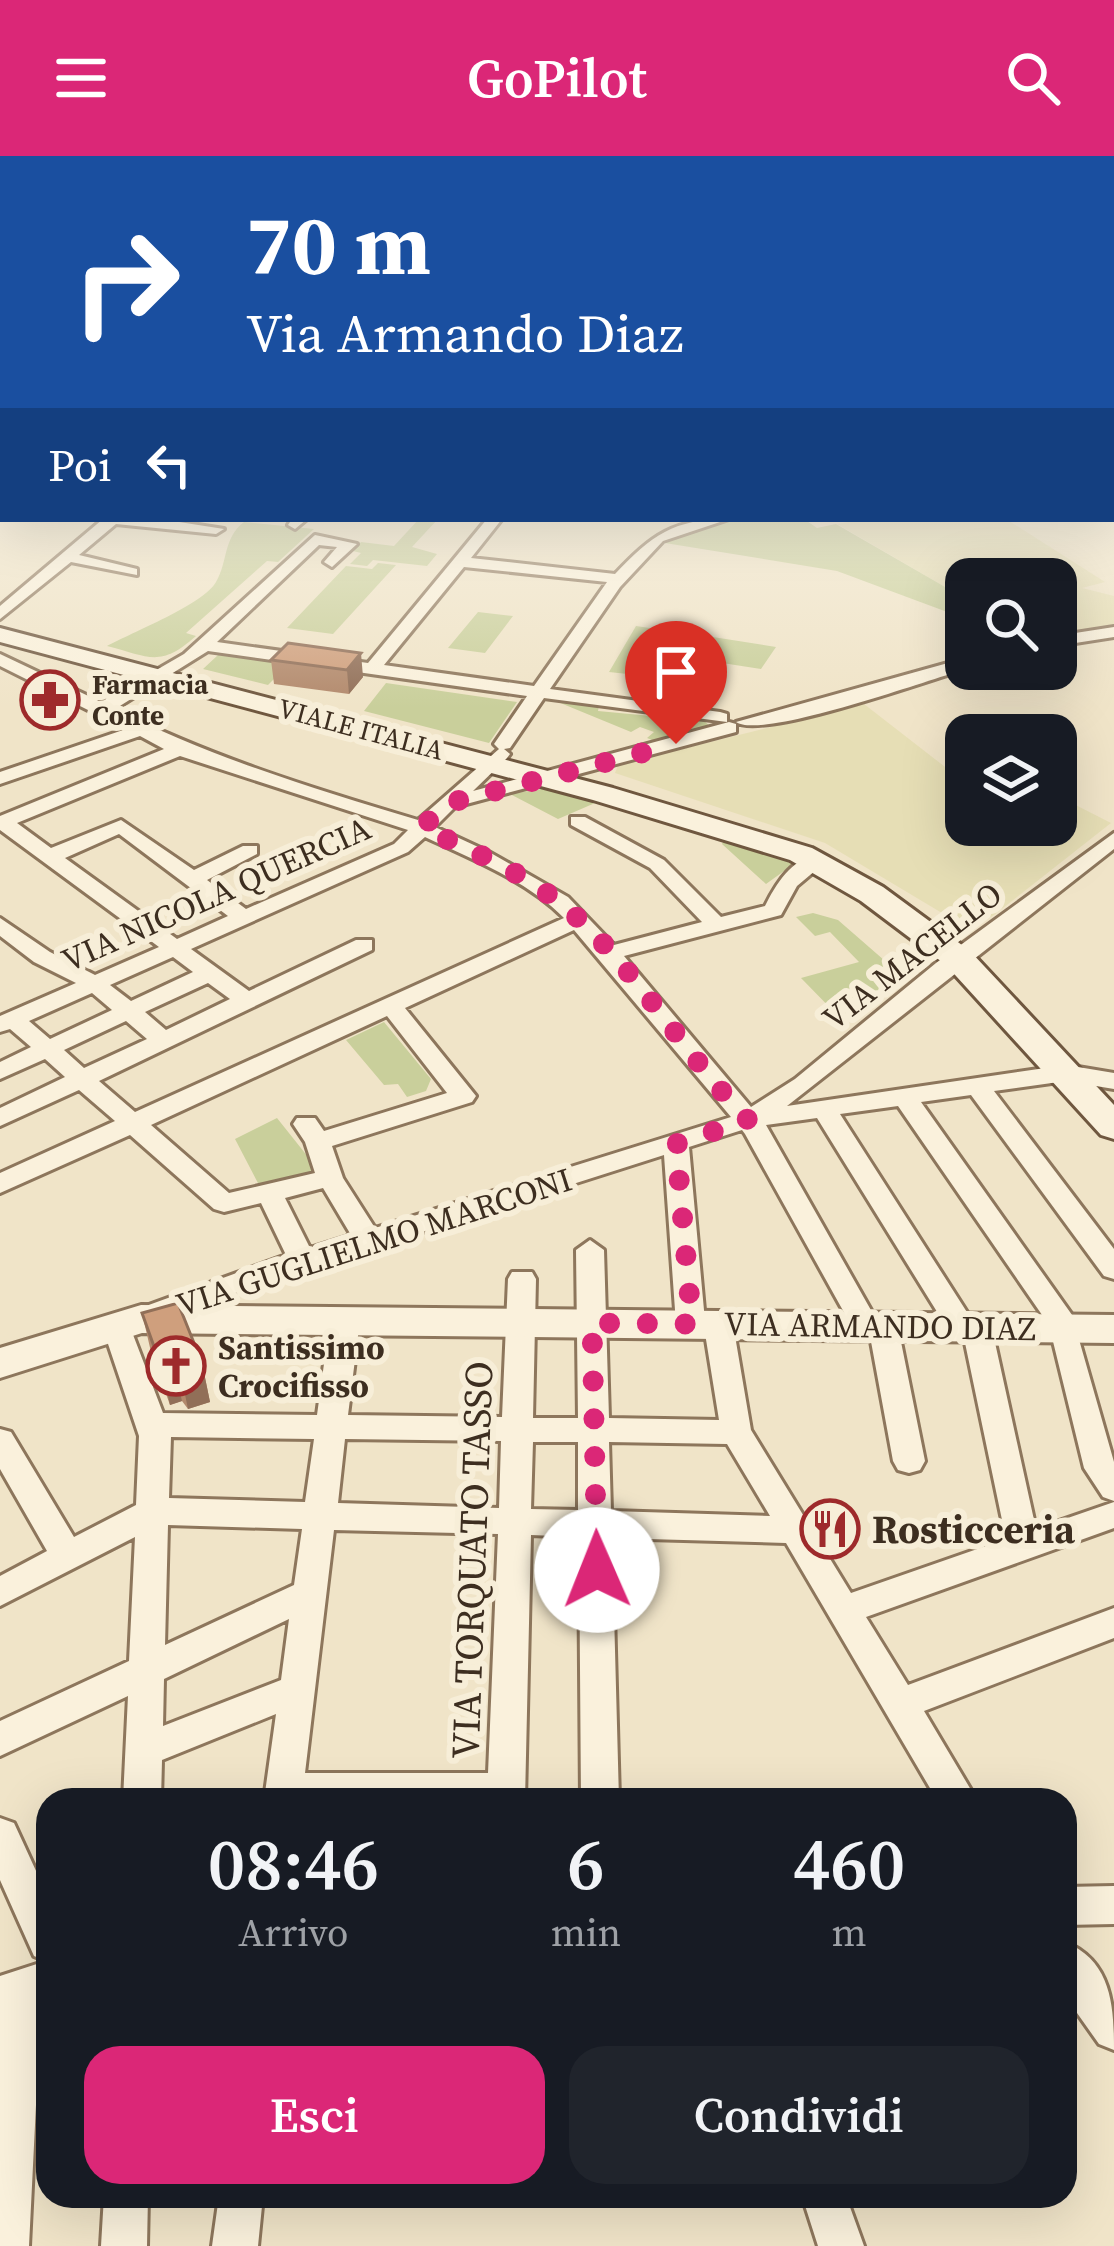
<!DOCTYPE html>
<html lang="it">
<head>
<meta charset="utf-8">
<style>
	body { margin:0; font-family:"Source Serif 4",serif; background:#20242c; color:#f1f3f6; height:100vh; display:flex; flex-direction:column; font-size:45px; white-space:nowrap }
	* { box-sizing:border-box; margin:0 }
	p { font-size:39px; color:#9ea1a6 }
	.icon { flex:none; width:66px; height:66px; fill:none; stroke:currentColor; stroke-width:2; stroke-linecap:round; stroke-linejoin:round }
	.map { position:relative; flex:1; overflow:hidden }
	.side { position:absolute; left:36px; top:1632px; width:1041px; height:420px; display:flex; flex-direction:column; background:#171b24; border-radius:36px; box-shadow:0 12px 48px #0002 }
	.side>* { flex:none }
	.top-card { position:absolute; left:0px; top:0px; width:1116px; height:366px; box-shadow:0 12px 48px #0002; background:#1a4fa0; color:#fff; overflow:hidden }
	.controls { position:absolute; left:945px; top:402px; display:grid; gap:24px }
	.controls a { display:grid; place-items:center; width:132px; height:132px; border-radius:24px; background:#171b24; box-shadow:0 12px 48px #0002; font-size:60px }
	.pin { position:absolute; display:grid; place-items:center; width:102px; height:102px; color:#fff; margin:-123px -51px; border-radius:50% 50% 50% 0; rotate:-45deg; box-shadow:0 0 12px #0007 }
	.pin .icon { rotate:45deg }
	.me { position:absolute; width:132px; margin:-66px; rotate:359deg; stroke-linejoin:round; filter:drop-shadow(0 0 9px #0008) }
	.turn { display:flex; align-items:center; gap:42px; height:252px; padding:0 48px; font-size:54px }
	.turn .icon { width:156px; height:156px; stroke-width:2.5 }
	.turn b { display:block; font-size:84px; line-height:102px }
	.then { display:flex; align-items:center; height:114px; padding:0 48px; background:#0003; gap:24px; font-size:45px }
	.eta { display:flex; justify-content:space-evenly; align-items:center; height:204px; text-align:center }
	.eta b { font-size:72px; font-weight:600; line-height:84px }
	.button { display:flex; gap:24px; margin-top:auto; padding:24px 48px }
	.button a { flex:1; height:138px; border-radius:36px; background:#db2777; color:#fff; font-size:48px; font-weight:600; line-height:138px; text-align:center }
	.button a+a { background:#20242c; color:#f1f3f6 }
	header { display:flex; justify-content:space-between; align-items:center; height:156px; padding:0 48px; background:#db2777; color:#fff; font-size:54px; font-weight:600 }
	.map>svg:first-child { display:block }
	.farmland { fill:#e6deb5 }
	.green { fill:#c9cf9b }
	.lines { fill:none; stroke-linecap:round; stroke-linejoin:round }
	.minor-casing { stroke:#8d765c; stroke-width:6 }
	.tertiary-casing { stroke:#8d765c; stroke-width:6 }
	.secondary-casing { stroke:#6f573f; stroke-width:6 }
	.minor { fill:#faf1dc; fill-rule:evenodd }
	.tertiary { fill:#faf1dc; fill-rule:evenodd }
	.secondary { fill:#faf1dc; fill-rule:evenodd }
	.wall { fill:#b2896c }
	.shaded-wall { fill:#916f58 }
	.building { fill:#cf9f7d; stroke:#916f58; stroke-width:3 }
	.route { stroke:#db2777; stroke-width:21; stroke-dasharray:0 37.8 }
	.labels { text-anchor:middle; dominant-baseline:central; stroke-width:12; stroke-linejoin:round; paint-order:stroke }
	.far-poi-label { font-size:27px; font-weight:bold; fill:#3d2e20; stroke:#f7eed8; text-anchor:start }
	.far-street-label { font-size:27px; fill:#3d2e20; stroke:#f7eed8 }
	.street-label { font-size:33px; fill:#3d2e20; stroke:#f7eed8 }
	.poi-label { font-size:33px; font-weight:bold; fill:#3d2e20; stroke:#f7eed8; text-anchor:start }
	.near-poi-label { font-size:39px; font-weight:bold; fill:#3d2e20; stroke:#f7eed8; text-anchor:start }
	.near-street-label { font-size:39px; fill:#3d2e20; stroke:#f7eed8 }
</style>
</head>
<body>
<header><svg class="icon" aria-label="menu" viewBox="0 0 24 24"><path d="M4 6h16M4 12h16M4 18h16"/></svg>GoPilot<svg class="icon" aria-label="search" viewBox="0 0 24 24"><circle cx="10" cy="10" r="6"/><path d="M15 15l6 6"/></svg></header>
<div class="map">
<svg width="1114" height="2090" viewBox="0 0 1114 2090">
	<rect width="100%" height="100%" fill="#f0e4c8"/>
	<path class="farmland" d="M864 363H1006L1105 426 1082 432 1114 440V476L1056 485V423H966V443L837 368Z
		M864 548 958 621 966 616V669H1056V639L1111 667 994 759 977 770 962 769 825 687 615 617 618 609Z"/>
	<path class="green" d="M419 363H438L412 391 437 398 427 410 373 404 367 410 350 408 361 397 353 395 361 386 394 390Z
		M722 363H804L817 372 836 368 966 443V463L837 415 665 387 685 372Z
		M244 366 314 373 278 406 267 405 186 477 196 480C160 512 150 501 107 490 131 477 204 448 216 426 228 406 223 382 244 366Z
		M378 407 396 409 333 478 287 472 346 410 372 413Z
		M478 456 513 460 485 497 448 492Z
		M636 470 663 474 637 519 609 516Z
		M681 476 776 491 761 513 664 498Z
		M218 499 289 508 268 529 203 513Z
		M386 527 517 546 489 587 364 555Z
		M558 546 599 550 598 555 704 565 711 571 657 586 647 582 654 576 640 571 631 576Z
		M548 632 602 644 558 663 510 638Z
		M726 680 798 705 766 728 722 688Z
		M813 757 838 764 900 818 843 865 801 822 859 806 830 776 815 780 796 761Z
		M384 866 431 923 426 935 407 941 398 928 384 929 346 884Z
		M277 962 320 1016 259 1029 235 983Z"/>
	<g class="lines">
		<defs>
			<path id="minor" d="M103 363H160L224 373 216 378 116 368 79 399 137 413V419L71 406 0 463V450Z
				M292 363H307L295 373 288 369Z
				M487 363H502L471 402 615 418C652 379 673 363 729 363L663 385 620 431 550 533 720 556 727 558V566L544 542 510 592 504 593 510 598 507 602 473 635 729 566 736 568V576L455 651 435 671 489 696 568 741 614 789 702 766 650 712 571 669V661H585L664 704 721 761 765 750C776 728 794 697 822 701V709L797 730 781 759 624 800 751 951 795 923 936 807 1114 677V693L787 950 1066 909 1114 917V933L1066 925 994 935 1114 1093V1123L1104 1120 971 939 921 946 1082 1173 1078 1180 1114 1306V1345L1103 1341 1084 1312 1049 1169 898 950 840 958 972 1164 987 1165 992 1173 1036 1373 1114 1346V1372L866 1461 908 1529 1114 1452V1482L924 1555 977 1644H937L786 1387 612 1382 619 1644H581L579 1381 531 1379 525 1644H264L276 1558 162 1604 161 1644H123L128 1540 0 1600V1565L129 1505 135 1381 0 1450V1420L47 1395 0 1313V1273L11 1276 74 1381 136 1349 139 1280 102 1170 107 1163H127L163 1257 317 1259 330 1164 335 1157H355L360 1164 348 1259 502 1261 508 1123 512 1116H532L536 1123 533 1262H578L576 1094 590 1084 604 1094 609 1262 719 1264 704 1171 691 1179 681 1175 676 1168 664 999 259 1128 145 1171 135 1168 130 1161 135 1154 286 1099 261 1047 224 1056 214 1053 130 979 0 1037V1017L115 965 79 934 0 970V952L65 921 45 903 0 923V906L31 891 10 873 0 876V860L76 827 34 806 0 780V762L50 796 95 819 159 791 0 674V660L164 593 140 580 0 628V616L126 573 0 510V498L101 546 184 498 315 379 357 388 332 411 324 406 337 391 319 389 217 486 368 507ZM464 411 607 426 534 530 384 509ZM208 495 527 540 494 588 499 593 418 664C314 633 213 602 115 553ZM180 600 408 674 394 688 246 753 207 724 257 698V690H243L194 714 121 664 51 692 17 667ZM119 678 228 760 177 783 65 702ZM425 681C470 702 528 725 564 762L135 956 99 925 372 794V784H356L249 835 191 793 408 696ZM574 774 731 961 375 1072 343 1022 332 990 472 946 476 940 405 852ZM173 801 193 816 131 845 110 829ZM208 827 230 843 166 874 145 856ZM92 837 112 854 50 883 29 865ZM387 860 447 937 324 975 315 962H297L293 968 305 986 315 1017 229 1037 151 969ZM126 865 147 883 84 912 64 894ZM817 962 952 1180 964 1182 1006 1383 851 1437 751 1274 733 1168 728 1161 718 1157 705 1165 689 991 742 974 745 978 856 1178 870 1180 893 1305 898 1314 909 1317 920 1314 925 1305 898 1171 893 1164 876 1163 766 969ZM323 1032 351 1079 310 1092 285 1042ZM171 1281 314 1283 305 1346 169 1342ZM345 1283 501 1285 499 1352 338 1347ZM533 1286H578V1354L531 1353ZM609 1286 727 1288 770 1360 611 1355ZM168 1369 302 1373 294 1429 165 1489ZM334 1374 498 1378 488 1617H305ZM289 1463 281 1524 163 1570 164 1523Z
				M1114 471V481L1056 490V480Z
				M966 502V513C928 524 762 584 736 566Z
				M0 1662 14 1667 48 1741V1845L41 1848 29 2090H0V1820L46 1805 34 1800 0 1724Z
				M1114 1730V1768L1065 1769V1731Z
				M1065 1786C1112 1805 1114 1851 1114 1894L1099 1888 1065 1840Z
				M104 2040H148L147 2090H101Z
				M219 2040H263L258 2090H212Z
				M802 2040H846L864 2090H818Z"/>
			<path id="tertiary" d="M141 1149 1114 1159V1187L142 1177 0 1222V1192Z"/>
			<path id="secondary" d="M0 472 613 632 812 692 883 731 970 795 1114 949V983L1101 979 946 809 861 745 790 704 593 644 0 486Z"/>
		</defs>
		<use href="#minor" class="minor-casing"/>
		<use href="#tertiary" class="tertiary-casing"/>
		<use href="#secondary" class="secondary-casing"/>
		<use href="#minor" class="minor"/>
		<use href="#tertiary" class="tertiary"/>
		<use href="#secondary" class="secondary"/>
	</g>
	<path class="wall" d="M288 487 363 521 349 538 274 528 271 504Z
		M142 1157 202 1207 210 1246 188 1253 182 1245 170 1249 151 1196Z"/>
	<path class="shaded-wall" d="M361 497 363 521 349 538 347 514Z
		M173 1207 182 1245 170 1249 161 1210Z
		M202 1207 210 1246 188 1253 180 1214Z"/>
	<path class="building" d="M288 487 361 497 347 514 271 504Z
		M178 1147 202 1207 180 1214 173 1207 161 1210 142 1157Z"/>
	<linearGradient id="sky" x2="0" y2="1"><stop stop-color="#8fbad6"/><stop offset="0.47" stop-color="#f8f3e6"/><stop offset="1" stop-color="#f8f3e6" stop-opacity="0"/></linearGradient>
	<rect width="1114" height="552" fill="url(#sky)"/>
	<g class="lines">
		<path class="route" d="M597 1414 592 1167 692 1168 676 988 748 964C683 898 632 804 560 747 520 715 468 693 422 672L445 648 676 588"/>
	</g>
	<defs>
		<symbol id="pharmacy-ring" viewBox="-11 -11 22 22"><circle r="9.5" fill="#f7eed8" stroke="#9e2a2b" stroke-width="1.5"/><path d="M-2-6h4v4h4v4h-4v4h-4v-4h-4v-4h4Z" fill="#9e2a2b"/></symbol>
		<symbol id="church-ring" viewBox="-11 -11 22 22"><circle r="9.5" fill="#f7eed8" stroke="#9e2a2b" stroke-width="1.5"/><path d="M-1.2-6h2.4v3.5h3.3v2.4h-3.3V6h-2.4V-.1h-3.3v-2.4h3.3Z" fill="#9e2a2b"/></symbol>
		<symbol id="restaurant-ring" viewBox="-11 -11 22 22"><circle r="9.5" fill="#f7eed8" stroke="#9e2a2b" stroke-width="1.5"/><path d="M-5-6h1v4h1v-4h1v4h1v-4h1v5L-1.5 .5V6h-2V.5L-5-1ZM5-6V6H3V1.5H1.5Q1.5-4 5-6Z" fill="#9e2a2b"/></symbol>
	</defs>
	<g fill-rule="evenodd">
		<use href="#pharmacy-ring" x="17" y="511" width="66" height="66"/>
		<use href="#church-ring" x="143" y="1177" width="66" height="66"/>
		<use href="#restaurant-ring" x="797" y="1340" width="66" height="66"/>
	</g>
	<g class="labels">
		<g class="far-poi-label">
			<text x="92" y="528">Farmacia<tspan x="92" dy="31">Conte</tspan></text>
		</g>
		<g class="far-street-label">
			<text transform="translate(361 573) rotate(15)">VIALE ITALIA</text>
		</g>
		<g class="street-label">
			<text transform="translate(216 738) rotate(-24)">VIA NICOLA QUERCIA</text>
			<text transform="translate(912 800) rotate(-38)">VIA MACELLO</text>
			<text transform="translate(374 1086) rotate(-18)">VIA GUGLIELMO MARCONI</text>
			<text transform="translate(880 1170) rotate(1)">VIA ARMANDO DIAZ</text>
		</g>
		<g class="poi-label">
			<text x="218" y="1191">Santissimo<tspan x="218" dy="38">Crocifisso</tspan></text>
		</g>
		<g class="near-poi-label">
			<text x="872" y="1373">Rosticceria</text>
		</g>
		<g class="near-street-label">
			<text transform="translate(472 1404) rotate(-88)">VIA TORQUATO TASSO</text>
		</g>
	</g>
</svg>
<div class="controls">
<a><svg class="icon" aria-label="search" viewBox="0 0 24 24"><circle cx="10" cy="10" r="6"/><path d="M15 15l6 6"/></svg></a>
<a><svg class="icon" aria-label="layers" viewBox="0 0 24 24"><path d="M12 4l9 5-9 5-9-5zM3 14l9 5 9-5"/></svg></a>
</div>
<div class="pin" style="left:676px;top:588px;background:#d93025"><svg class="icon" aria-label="arrive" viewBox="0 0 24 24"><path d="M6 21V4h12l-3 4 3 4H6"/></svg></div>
<svg class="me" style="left:597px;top:1414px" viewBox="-20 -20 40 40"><circle r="19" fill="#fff"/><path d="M0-13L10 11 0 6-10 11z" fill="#db2777"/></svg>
<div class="top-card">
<div class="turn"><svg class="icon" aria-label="right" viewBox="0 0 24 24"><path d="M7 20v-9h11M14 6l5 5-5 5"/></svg><div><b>70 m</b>Via Armando Diaz</div></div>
<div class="then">Poi<svg class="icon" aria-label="left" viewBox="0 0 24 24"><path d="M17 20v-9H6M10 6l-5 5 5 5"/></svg></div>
</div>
<section class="side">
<div class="eta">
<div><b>08:46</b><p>Arrivo</p></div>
<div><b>6</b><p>min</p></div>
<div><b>460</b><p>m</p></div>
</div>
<div class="button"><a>Esci</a><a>Condividi</a></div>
</section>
</div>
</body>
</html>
